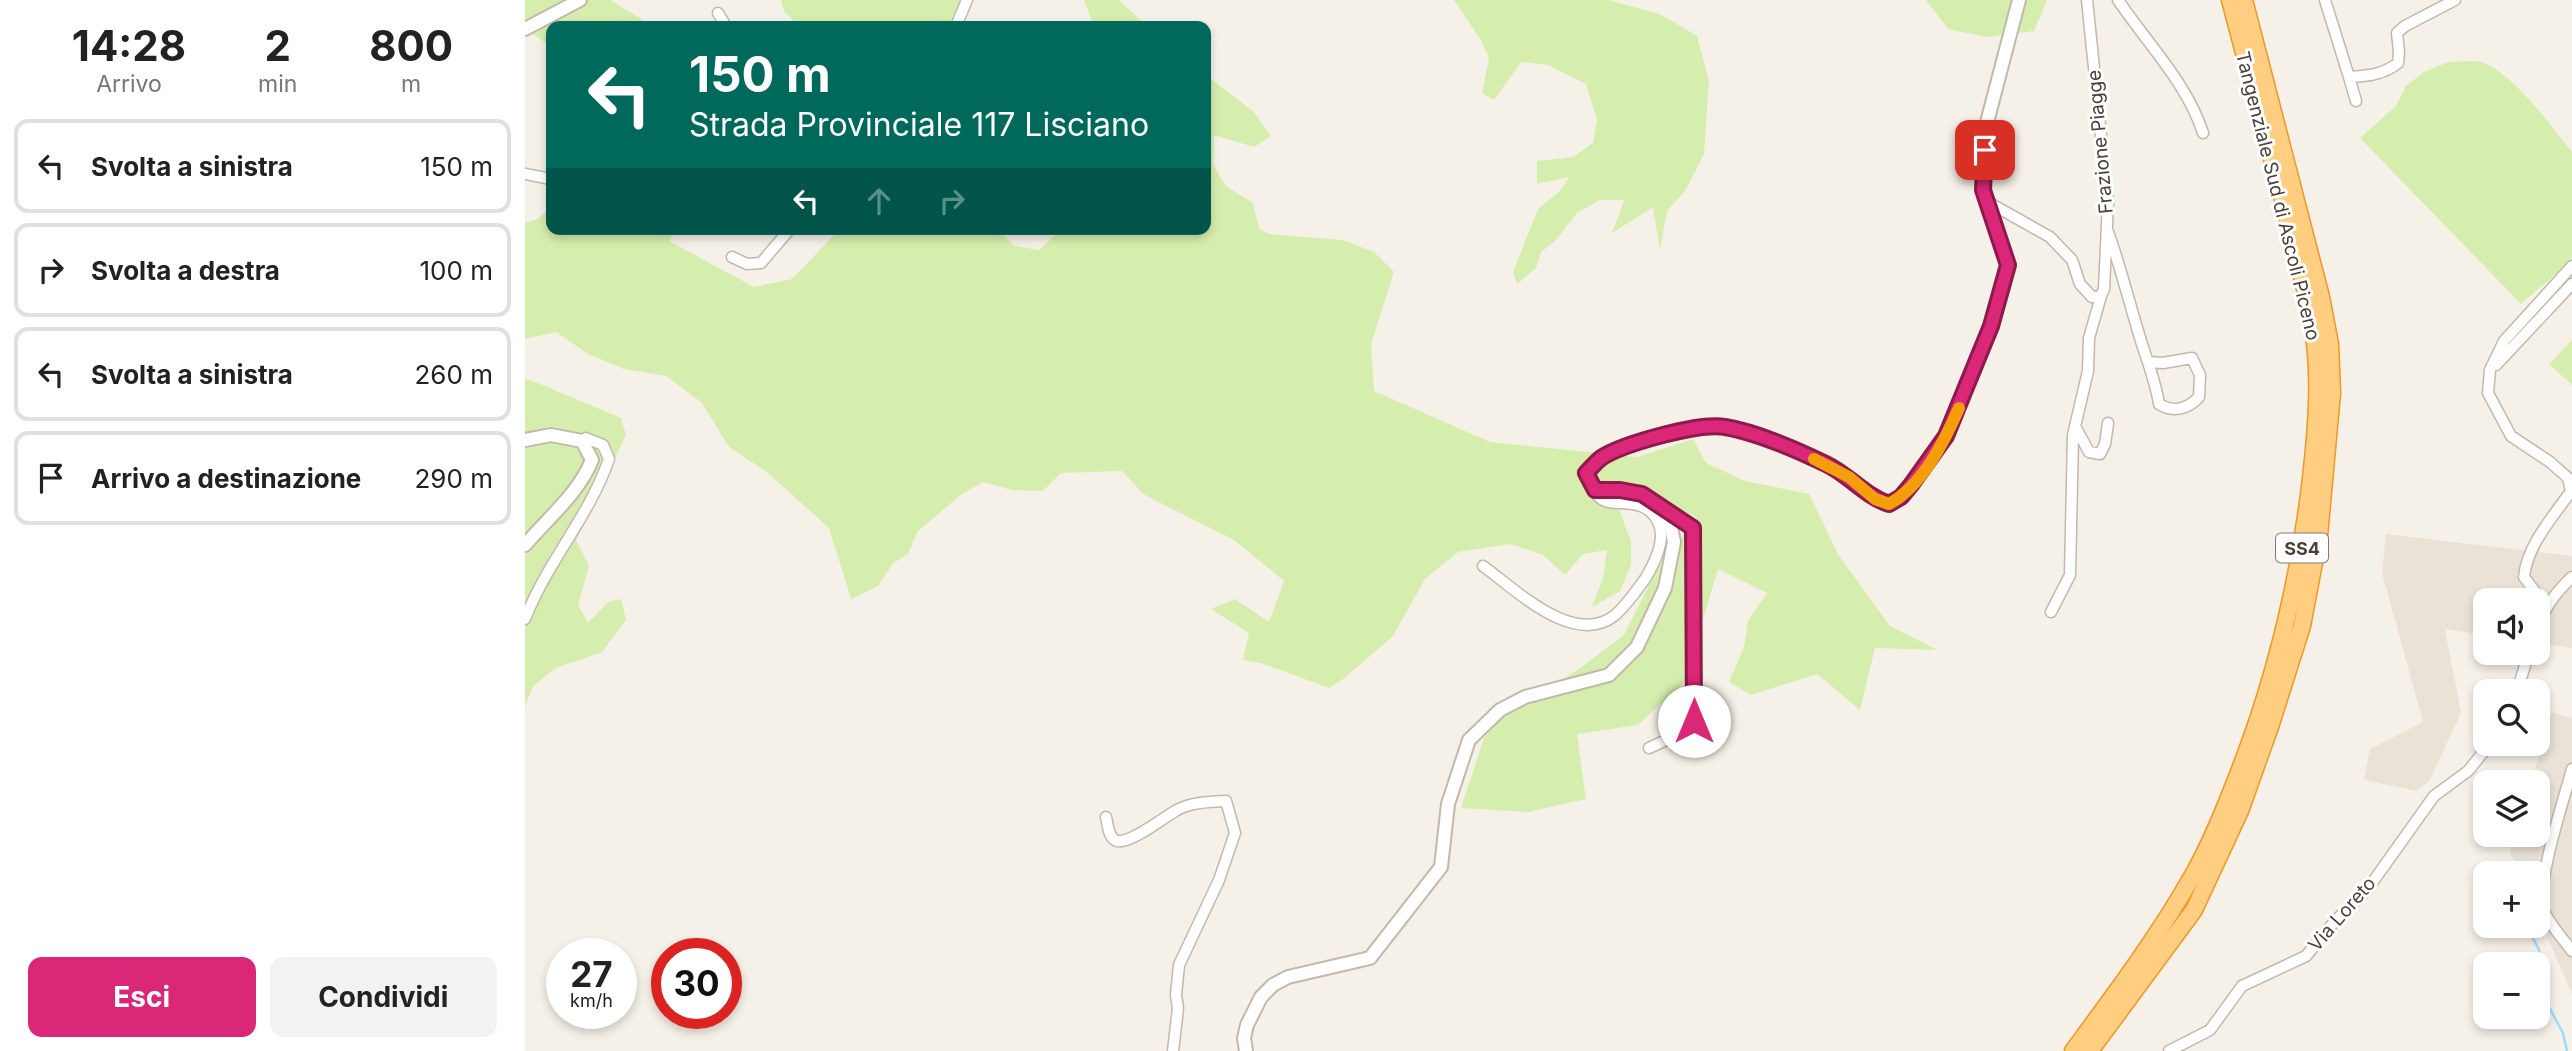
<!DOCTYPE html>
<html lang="it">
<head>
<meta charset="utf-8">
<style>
	body { margin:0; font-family:Inter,sans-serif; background:#f2f2f2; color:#222; height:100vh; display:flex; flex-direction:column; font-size:26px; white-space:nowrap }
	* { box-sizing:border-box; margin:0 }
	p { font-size:23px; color:#767676 }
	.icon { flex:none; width:38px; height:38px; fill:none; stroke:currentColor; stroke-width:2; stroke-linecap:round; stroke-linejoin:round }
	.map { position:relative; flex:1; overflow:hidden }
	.side { display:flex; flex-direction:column; background:#fff; width:525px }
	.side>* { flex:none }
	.banner { position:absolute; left:21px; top:21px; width:665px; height:214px; border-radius:14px; box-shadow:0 4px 10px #0003; background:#00695c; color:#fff; overflow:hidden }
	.buttons { position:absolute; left:1948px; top:588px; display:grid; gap:14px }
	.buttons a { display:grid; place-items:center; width:77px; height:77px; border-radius:14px; background:#fff; box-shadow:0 4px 10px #0003; font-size:35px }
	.speed { position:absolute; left:21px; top:938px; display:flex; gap:14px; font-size:35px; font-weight:700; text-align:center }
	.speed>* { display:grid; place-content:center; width:91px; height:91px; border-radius:50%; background:#fff; box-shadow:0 4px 10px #0003; line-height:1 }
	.speed small { font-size:18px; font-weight:400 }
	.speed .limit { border:10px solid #d22; background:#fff; color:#111 }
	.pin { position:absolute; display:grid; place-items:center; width:60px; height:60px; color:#fff; margin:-30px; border-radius:14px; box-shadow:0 4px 10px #0006 }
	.me { position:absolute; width:77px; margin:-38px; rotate:0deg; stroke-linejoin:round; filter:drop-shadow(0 0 5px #0008) }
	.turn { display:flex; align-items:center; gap:24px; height:147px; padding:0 28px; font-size:32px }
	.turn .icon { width:91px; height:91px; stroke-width:2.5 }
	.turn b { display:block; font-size:49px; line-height:60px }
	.lanes { display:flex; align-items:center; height:66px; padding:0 28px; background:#0003; justify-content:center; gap:35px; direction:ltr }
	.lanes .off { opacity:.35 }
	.eta { display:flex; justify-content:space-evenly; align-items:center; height:119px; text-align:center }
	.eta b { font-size:42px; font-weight:700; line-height:49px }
	.primary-button { display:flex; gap:14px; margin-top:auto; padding:14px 28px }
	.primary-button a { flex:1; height:80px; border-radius:14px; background:#db2777; color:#fff; font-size:28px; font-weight:700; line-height:80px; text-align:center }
	.primary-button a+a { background:#f2f2f2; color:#222 }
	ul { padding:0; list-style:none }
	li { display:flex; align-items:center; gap:21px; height:94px; margin:0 14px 10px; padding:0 14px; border:4px solid #e0e0e0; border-radius:14px }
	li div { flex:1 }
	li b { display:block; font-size:26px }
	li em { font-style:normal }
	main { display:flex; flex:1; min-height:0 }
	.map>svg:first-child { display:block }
	.residential { fill:#eae2d6 }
	.green { fill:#d6eead }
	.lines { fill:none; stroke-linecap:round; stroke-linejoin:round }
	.stream { stroke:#9edbf9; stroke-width:2.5 }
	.minor-casing { stroke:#c3b8a9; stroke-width:13 }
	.tertiary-casing { stroke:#c3b8a9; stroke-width:16 }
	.trunk-casing { stroke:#f09728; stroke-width:19 }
	.minor { stroke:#fff; stroke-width:10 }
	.tertiary { stroke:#fff; stroke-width:12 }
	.trunk { stroke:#ffce81; stroke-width:16 }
	.route-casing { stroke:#8e194d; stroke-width:18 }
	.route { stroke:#db2777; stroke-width:12 }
	.slow { stroke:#f59e0b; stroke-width:12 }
	.labels { text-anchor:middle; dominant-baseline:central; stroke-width:6; stroke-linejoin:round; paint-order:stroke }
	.shield { fill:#fff; stroke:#807a72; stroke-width:2 }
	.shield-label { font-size:18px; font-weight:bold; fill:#4a4136 }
	.street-label { font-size:19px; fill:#4a4136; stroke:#fff }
</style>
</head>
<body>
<main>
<section class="side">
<div class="eta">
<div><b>14:28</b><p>Arrivo</p></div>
<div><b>2</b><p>min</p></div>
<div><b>800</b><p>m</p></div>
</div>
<ul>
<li><svg class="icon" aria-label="left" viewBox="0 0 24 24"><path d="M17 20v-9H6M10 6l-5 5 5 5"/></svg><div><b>Svolta a sinistra</b></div><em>150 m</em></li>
<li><svg class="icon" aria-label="right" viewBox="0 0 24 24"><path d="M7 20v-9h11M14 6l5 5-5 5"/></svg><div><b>Svolta a destra</b></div><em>100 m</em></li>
<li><svg class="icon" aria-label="left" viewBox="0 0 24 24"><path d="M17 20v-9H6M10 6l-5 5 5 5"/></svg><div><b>Svolta a sinistra</b></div><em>260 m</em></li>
<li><svg class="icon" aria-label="arrive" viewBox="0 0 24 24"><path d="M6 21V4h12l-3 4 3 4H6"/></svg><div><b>Arrivo a destinazione</b></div><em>290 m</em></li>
</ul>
<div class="primary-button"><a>Esci</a><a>Condividi</a></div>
</section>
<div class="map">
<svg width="2047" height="1051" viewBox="0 0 2047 1051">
	<rect width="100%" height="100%" fill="#f6f1e8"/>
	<path class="residential" d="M1861 534 2047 556V648L2013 643 2012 600H1960V635L1920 629 1936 713 1905 780 1892 791 1839 780 1845 749 1898 722 1857 573Z
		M2027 712 2047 718V994L2013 916 2012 873H1994L1985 852 1990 835H2012V782H2006Z"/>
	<path class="green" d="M0 0H85L115 18 121 26H26V46L0 29Z
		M256 0H436L425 21 417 26H274L259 11Z
		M559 0H594L622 26H566L567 21Z
		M929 0H1083L1135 14 1172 36 1184 81 1179 154 1160 191 1142 211 1135 250 1128 207 1087 233 1099 200H1075L1052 213 1030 241 1016 252 1011 268 992 284 988 272 1013 209 1034 192 1044 177 1012 184V161L1048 157 1068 143 1072 120 1061 84 1023 65 996 62 969 100 957 93 964 58 956 40Z
		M1401 0H1522L1509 31 1462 37 1423 29Z
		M1923 62C1933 62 1950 59 1960 63 1993 79 2024 124 2047 152V257L2040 266 1996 304 1835 138 1871 106 1881 86 1899 72Z
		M681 75 729 112 746 136 729 147 689 135 688 165 701 186 728 203 734 228 743 234 818 240 849 252 869 272 846 344 849 391 965 442 1112 457 1168 439 1181 463 1220 481 1284 494 1314 556 1365 626 1412 650 1350 648 1335 710 1292 674 1226 695 1204 682 1219 647 1223 621 1242 593 1193 569 1160 681 1113 725 1052 734 1061 799 1003 812 936 808 959 738 982 711 1051 671 1099 635 1132 569 1172 517 1100 486 1095 512 1106 541V565L1095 591 1067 607 1078 578 1082 550 1058 554 1040 575 1018 555 986 544 933 552 900 579 868 636 817 680 804 688 739 664 718 660 724 633 686 609 710 599 744 622 759 581 709 540 618 494 597 471 536 473 518 491 487 490 458 482 437 494 393 531 383 554 368 563 353 586 326 599 304 528 243 473 204 447 177 403 141 376 99 369 63 354 31 332 0 339V223L12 219 26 208V229H150L144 241 229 287 267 279 315 229H473L489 246 514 250C541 223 545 229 581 229L588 232 587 229H681Z
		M2047 340V385L2024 364Z
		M3 379 96 418 101 435 51 540 64 566 53 605 63 623 83 602 96 599 101 620 77 652 31 668 8 686 0 707V380Z"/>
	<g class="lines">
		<path class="stream" d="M1957 906 1960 909
			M2002 926 2014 950 2019 998 2038 1033 2042 1051"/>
		<defs>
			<path id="minor" d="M1593 0C1622 43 1662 83 1678 133
				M1800 0 1824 77C1842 76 1858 75 1873 63L1874 52 1872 33 1880 26 1930 0
				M193 13 199 23 196 26
				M431 26 442 0
				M1824 77 1831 101
				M0 174 26 179
				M1461 201 1525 237 1547 260 1555 284 1567 297 1576 296 1579 289 1583 203 1562 0
				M1583 232C1595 265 1603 298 1613 331 1620 356 1630 378 1634 404 1648 413 1663 409 1674 397L1675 375 1667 358 1638 363 1624 362
				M207 257 222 264 236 263 265 229
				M1971 365 2047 284
				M1551 428 1564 452 1575 454 1580 444 1583 423
				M958 566C990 589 1048 647 1089 616 1101 606 1111 591 1120 579 1129 564 1141 541 1134 524 1119 488 1077 516 1070 490
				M2021 606 1999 577C2002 545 2028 517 2046 491L2043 478 2025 462 1986 436 1963 393 1965 370 1979 341 2047 266
				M1526 612 1545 575 1548 435 1563 371 1564 338 1576 296
				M0 619C22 562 64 517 84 459L78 445 61 438 57 441
				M2012 628C2021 606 2030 593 2047 577
				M1992 691 2004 653
				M1124 748 1165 729 1169 721 1168 528 1140 510
				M2047 769C2040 796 2009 889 2019 911 2025 925 2038 939 2047 951
				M581 817C583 825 583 838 592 841 606 844 639 817 652 810 666 802 685 802 701 801L710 833 694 880 654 965 651 995 653 1008 648 1051
				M1644 1051 1685 1030 1717 986 1781 956 1810 921 1842 890 1909 796 1943 771 1965 744"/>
			<path id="tertiary" d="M0 29 55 0
				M0 440 26 435 57 441 67 460C53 494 24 517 0 545
				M721 1051 719 1038 722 1025 736 997 748 985 763 977 845 958 916 867 923 804 944 740 975 710 1000 697 1084 675 1112 647 1140 588 1149 542 1146 527 1140 510 1117 494 1095 490H1070L1061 473C1066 468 1071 462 1076 458 1097 444 1175 422 1200 427 1230 432 1274 451 1301 464 1324 475 1340 496 1364 504L1376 497 1386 485 1421 436 1467 326 1483 265 1458 190 1460 130 1494 0"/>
			<path id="trunk" d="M1548 1051C1590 994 1633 937 1668 875 1686 843 1699 811 1712 777 1750 681 1774 582 1786 478 1791 434 1795 388 1790 344 1786 306 1775 270 1767 234 1747 156 1725 78 1705 0
				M1565 1051 1669 910 1715 811 1746 724 1777 626 1794 536 1807 393 1805 344 1796 297 1719 0"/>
		</defs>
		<use href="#minor" class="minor-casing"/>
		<use href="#tertiary" class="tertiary-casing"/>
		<use href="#trunk" class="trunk-casing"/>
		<use href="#minor" class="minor"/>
		<use href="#tertiary" class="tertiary"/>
		<use href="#trunk" class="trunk"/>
	</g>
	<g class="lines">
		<defs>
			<path id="route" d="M1169 721 1168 528 1117 494 1095 490H1070L1061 473C1066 468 1071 462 1076 458 1097 444 1175 422 1200 427 1230 432 1274 451 1301 464 1324 475 1340 496 1364 504L1376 497 1386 485 1421 436 1466 326 1483 265 1458 190 1460 150"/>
		</defs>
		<use href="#route" class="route-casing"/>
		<use href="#route" class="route"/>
		<path class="slow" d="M1289 459 1324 477 1350 499 1364 504C1398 485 1419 442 1434 408"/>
	</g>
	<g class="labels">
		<rect class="shield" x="1751" y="533.5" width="52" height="29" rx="5"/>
		<g class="shield-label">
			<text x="1777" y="548">SS4</text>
		</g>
		<g class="street-label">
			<text transform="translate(1575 142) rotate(-95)">Frazione Piagge</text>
			<text transform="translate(1753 196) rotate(76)">Tangenziale Sud di Ascoli Piceno</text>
			<text transform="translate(1817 914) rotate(-49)">Via Loreto</text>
		</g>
	</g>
</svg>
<div class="buttons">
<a><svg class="icon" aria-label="sound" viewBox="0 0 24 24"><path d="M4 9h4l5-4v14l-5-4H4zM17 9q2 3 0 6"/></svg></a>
<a><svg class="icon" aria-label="search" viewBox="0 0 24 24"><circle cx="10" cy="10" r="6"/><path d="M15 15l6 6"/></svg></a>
<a><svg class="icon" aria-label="layers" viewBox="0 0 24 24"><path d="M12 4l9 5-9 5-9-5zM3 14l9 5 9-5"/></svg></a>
<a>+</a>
<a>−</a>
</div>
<div class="speed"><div>27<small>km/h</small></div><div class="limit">30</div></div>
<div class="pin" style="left:1460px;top:150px;background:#d93025"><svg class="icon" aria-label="arrive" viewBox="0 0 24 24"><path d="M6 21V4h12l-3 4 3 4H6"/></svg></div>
<svg class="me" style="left:1169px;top:721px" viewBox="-20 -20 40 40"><circle r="19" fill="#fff"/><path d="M0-13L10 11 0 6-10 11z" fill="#db2777"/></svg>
<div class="banner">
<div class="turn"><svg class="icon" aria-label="left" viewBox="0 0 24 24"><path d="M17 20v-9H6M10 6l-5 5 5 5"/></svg><div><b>150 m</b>Strada Provinciale 117 Lisciano</div></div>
<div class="lanes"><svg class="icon" aria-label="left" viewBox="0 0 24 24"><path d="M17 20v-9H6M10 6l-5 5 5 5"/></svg><svg class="icon off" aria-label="ahead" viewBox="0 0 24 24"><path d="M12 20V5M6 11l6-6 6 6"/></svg><svg class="icon off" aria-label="right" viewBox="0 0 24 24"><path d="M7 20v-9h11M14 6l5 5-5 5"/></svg></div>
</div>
</div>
</main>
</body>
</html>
